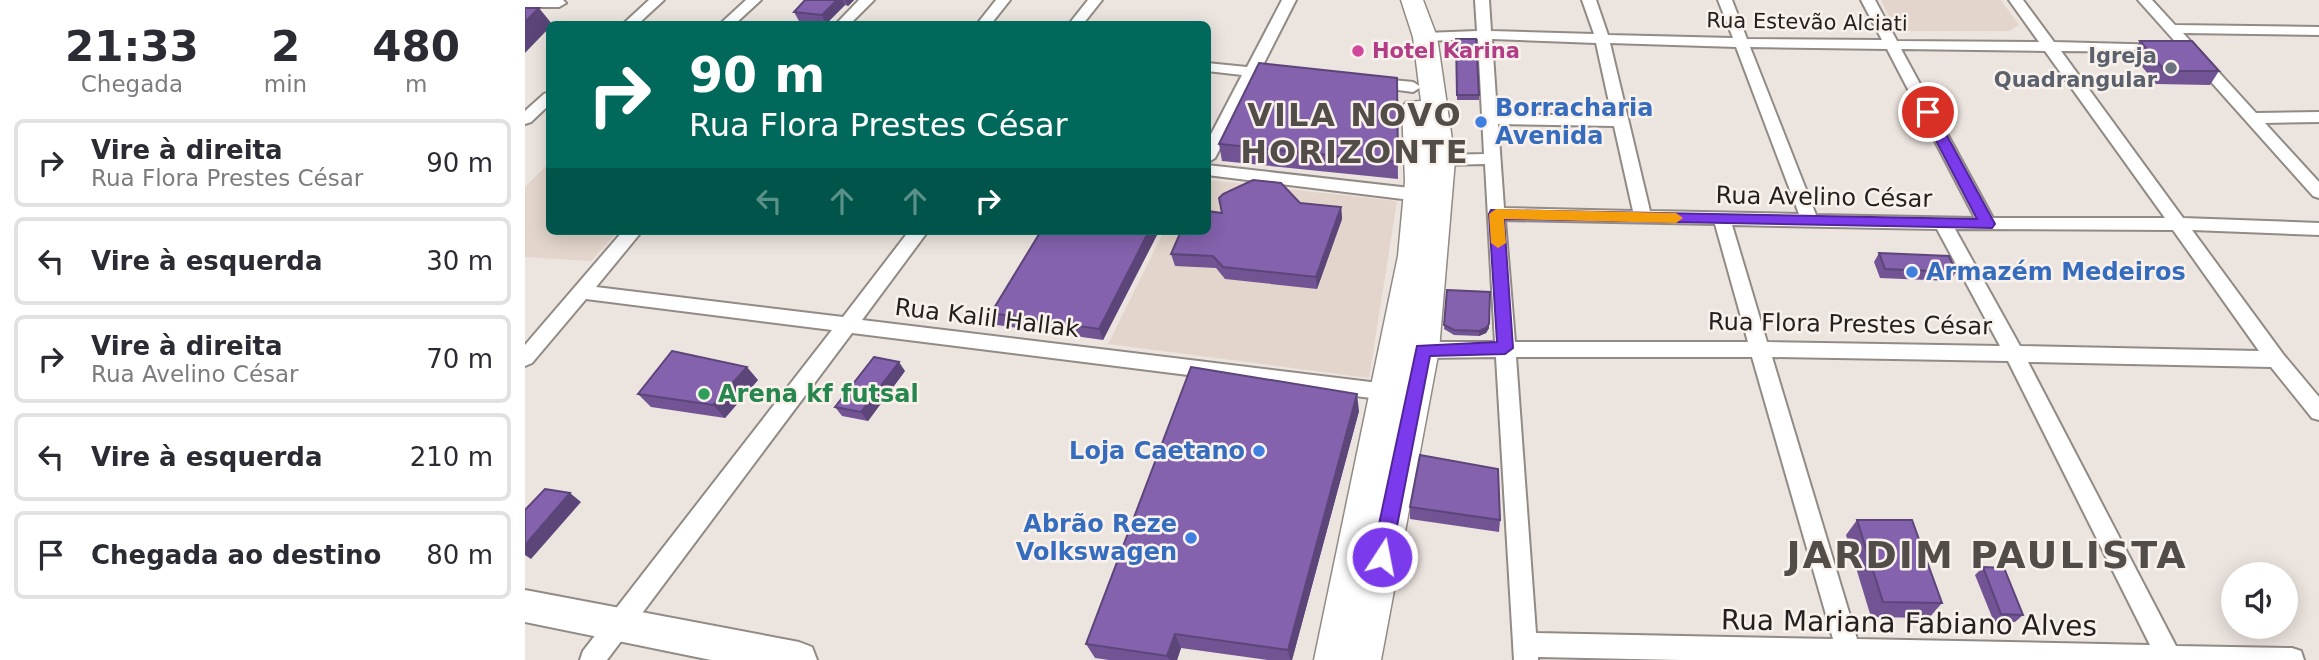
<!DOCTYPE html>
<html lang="pt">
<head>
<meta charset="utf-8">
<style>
	body { margin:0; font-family:"DejaVu Sans",sans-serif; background:#f2f2f3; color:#2b2b33; height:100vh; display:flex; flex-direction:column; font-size:26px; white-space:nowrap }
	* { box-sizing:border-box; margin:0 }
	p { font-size:23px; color:#7c7c81 }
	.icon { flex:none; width:38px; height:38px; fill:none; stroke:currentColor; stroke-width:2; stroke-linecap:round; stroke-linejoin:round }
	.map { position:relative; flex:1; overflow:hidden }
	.side { display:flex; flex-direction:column; background:#fff; width:525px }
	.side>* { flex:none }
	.top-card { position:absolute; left:21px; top:21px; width:665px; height:214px; border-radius:10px; box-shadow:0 4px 18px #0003; background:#00695c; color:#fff; overflow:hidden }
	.controls { position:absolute; left:1696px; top:562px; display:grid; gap:14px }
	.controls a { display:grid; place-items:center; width:77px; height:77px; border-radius:50%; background:#fff; box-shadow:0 4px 18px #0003; font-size:35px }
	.pin { position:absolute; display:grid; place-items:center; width:60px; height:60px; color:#fff; margin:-30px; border:4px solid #fff; border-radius:50%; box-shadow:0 2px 7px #0007 }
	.me { position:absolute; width:77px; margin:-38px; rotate:11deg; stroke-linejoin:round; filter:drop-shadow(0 0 5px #0008) }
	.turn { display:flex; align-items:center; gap:24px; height:147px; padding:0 28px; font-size:32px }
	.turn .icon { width:91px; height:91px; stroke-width:2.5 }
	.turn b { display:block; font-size:49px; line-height:60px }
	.lanes { display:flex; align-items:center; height:66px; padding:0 28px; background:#0003; justify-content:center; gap:35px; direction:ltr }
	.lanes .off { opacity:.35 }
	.eta { display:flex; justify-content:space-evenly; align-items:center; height:119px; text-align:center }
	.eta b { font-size:42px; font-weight:700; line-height:49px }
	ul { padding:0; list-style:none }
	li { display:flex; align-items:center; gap:21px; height:88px; margin:0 14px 10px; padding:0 14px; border:4px solid #e1e1e2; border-radius:10px }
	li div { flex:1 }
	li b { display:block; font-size:26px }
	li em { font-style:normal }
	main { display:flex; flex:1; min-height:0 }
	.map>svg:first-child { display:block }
	.built { fill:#e3d5cb }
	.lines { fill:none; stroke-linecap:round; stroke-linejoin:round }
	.street-casing { stroke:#918a85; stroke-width:4 }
	.secondary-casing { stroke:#918a85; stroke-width:4 }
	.primary-casing { stroke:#918a85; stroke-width:3 }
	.street { fill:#fff; fill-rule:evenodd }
	.secondary { fill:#fff; fill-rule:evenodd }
	.primary { fill:#fff; fill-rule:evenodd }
	.wall { fill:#725495 }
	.shaded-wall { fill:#5c4579 }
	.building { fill:#8462ad; stroke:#5c4579; stroke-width:2 }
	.route { fill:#7c3aed; stroke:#51269a; stroke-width:2 }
	.slow { fill:#f59e0b }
	.hotel-dot { fill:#d1479c; stroke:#f9f2ec; stroke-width:2.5 }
	.worship-dot { fill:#6b7280; stroke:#f9f2ec; stroke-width:2.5 }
	.shop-dot { fill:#3f7fe0; stroke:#f9f2ec; stroke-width:2.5 }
	.leisure-dot { fill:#2e9e5b; stroke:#f9f2ec; stroke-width:2.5 }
	.labels { text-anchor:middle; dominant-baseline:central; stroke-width:5; stroke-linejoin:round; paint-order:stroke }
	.far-street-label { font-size:21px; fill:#23201f; stroke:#f9f2ec }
	.far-hotel-label { font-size:21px; font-weight:bold; fill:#b23c85; stroke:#f9f2ec; text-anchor:start }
	.far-worship-label { font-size:21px; font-weight:bold; fill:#5b616d; stroke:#f9f2ec; text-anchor:end }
	.shop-label { font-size:24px; font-weight:bold; fill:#366cbe; stroke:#f9f2ec; text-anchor:start }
	.street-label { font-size:24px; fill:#23201f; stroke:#f9f2ec }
	.leisure-label { font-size:24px; font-weight:bold; fill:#27864d; stroke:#f9f2ec; text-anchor:start }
	.near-street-label { font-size:28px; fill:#23201f; stroke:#f9f2ec }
	.district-label { font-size:32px; font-weight:bold; letter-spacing:2px; fill:#534d49; stroke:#f9f2ec }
	.near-district-label { font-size:38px; font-weight:bold; letter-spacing:2px; fill:#534d49; stroke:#f9f2ec }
</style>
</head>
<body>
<main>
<section class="side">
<div class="eta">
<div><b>21:33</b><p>Chegada</p></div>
<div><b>2</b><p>min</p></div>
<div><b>480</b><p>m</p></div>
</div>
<ul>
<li><svg class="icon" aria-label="right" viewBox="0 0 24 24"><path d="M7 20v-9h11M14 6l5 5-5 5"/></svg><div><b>Vire à direita</b><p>Rua Flora Prestes César</p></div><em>90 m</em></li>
<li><svg class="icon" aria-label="left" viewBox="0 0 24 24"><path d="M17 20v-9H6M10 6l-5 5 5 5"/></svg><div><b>Vire à esquerda</b></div><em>30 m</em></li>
<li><svg class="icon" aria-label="right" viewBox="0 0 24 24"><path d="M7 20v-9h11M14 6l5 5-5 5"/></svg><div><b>Vire à direita</b><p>Rua Avelino César</p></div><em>70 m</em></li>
<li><svg class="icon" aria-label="left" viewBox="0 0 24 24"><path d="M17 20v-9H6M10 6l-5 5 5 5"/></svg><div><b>Vire à esquerda</b></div><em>210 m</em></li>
<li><svg class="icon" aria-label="arrive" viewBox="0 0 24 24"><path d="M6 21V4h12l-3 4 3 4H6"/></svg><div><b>Chegada ao destino</b></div><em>80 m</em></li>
</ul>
</section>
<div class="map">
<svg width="1794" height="660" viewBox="0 0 1794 660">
	<rect width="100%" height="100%" fill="#ece4df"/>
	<path class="built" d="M1356 0H1476L1494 25 1484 31H1371Z
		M24 163V231H93L66 261 0 257V187Z
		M683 180 872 201 844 378 583 344 639 231H682Z"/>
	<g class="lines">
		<defs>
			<path id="street" d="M0 0H38L41 3 34 7H0Z
				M124 0H139L113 24H98Z
				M221 0H236L210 24H195Z
				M334 0H349L325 24H311Z
				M471 0H485L466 24H452Z
				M563 0H577L558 24H544Z
				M757 0H771L736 69 759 72 761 75 754 79 732 77 690 158 682 163V142L717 75 682 71V63L722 67Z
				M950 0H964L966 31 1069 34 1057 0H1071L1083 35 1208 38 1193 0H1207L1222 39 1357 40 1336 0H1350L1372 41 1514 42 1484 0H1498L1529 42 1642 45 1644 48 1642 51 1637 52 1536 51 1658 218 1794 223V235L1667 230 1758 354 1794 397V420L1787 418 1746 367 1503 362 1651 646 1767 648 1776 651 1779 660H1155L1013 657V660H989L971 357 898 358 891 355 888 350 891 345 898 342H970L960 164 917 165 909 160 917 155 959 154 953 39 900 41 893 37 900 33 952 31ZM967 39 1071 43 1087 116 972 114ZM1085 43 1211 47 1274 214 1125 211ZM1225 47 1362 49 1450 218 1291 215ZM1376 49 1520 51 1640 218H1468ZM973 124 1089 126 1108 211 979 208ZM980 220 1190 224 1223 342H990ZM1207 225 1412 229 1475 346 1242 342ZM1430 229 1648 230 1734 351 1495 346ZM991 357H1227L1308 639 1011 633ZM1247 357 1483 361 1625 645 1332 639Z
				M1613 0H1627L1650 25 1794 27V35L1658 33 1731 113 1794 112V122L1740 123 1794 182V198L1788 196Z
				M847 78 888 82 896 87 888 92 842 86 839 83Z
				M24 92V105L6 122 0 124V111L19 94Z
				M682 165 894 189 902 195 894 201 682 175Z
				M98 231H117L71 287 318 317 384 231H403L337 320 862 384 869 386 872 392 869 398 862 400 327 333 82 660H55L58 651 307 330 61 299 7 363 0 366V345Z"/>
			<path id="secondary" d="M0 590 274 642 287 647 292 660H186L0 622Z"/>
			<path id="primary" d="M876 0H898L912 37 930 160 914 350 856 660H789L873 256 880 181 877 107 881 102 896 101 888 37Z"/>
		</defs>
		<use href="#street" class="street-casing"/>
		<use href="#secondary" class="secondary-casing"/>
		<use href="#primary" class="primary-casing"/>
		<use href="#street" class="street"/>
		<use href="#secondary" class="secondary"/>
		<use href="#primary" class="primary"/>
	</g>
	<path class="wall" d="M280 0H329L323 6 320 5 301 24 274 21 269 12Z
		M931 39 954 95V100H932Z
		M1615 41 1694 71 1685 85 1631 84 1607 54Z
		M872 78 873 179 697 161 694 144Z
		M775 203 816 207 817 219 792 289 700 279 691 268 650 266 646 254 654 235 635 231H682L697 213Z
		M516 231H634L578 340 472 325 466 313Z
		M1354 253 1431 272 1425 281 1355 278 1349 262Z
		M922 290 964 328 961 333 954 336 929 335 919 329Z
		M380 371 343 421 317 416 310 407Z
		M233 380 200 418 126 407 113 394Z
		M834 411 767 660H743L656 648 652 660H584L570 658 561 644Z
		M885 507 975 520 974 532 885 519Z
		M1332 520 1417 603 1404 618 1346 617 1321 535Z
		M1458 567 1498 615 1490 622H1469L1450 575Z"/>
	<path class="shaded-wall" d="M312 0H318L320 5 301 24 297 15Z
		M320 0H329L323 6Z
		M14 8 27 24H24V28L0 53V22Z
		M816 207 817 219 792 289 791 277Z
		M624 231H634L578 340 574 329Z
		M964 324V328L961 333 954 336V331Z
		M374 362 380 371 343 421 336 412Z
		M222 367 233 380 200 418 188 405Z
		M832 394 834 411 767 660H765L763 650Z
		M45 493 56 502 6 559 0 555V545Z
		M650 634 656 648 652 660H645L642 656Z"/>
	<path class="building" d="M280 0H312L297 15 269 12Z
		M0 8H14L0 22Z
		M931 39H951L954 95H932Z
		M1615 41H1667L1694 71H1640Z
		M734 63 872 78 873 162 694 144Z
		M728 180 756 183 775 203 816 207 791 277 698 267 688 256 646 254 656 231H682V211L697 213 694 198 698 194Z
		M516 231H624L574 329 466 313Z
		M1354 253 1424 256 1431 272 1360 269Z
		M922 290 965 292 964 324 961 328 954 331 929 330 919 325Z
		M147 351 222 367 188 405 113 394Z
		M349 357 374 362 336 412 310 407Z
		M666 367 832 394 763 650 650 634 642 656 561 644Z
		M895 455 973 469 975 520 885 507Z
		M20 489 45 493 0 545V510Z
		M1332 520H1387L1417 603 1358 602Z
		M1458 567 1479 568 1498 615 1476 614Z"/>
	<path class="route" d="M1403 108 1409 112 1470 224 1467 228 979 219 988 348 980 354 905 356 866 557 863 563 857 565 850 563 847 557 892 346 972 342 964 214 966 210 1452 219 1396 112Z"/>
	<path class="slow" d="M971 209 1151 213 1158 218 1151 223 979 219 981 243 973 248 966 243 964 214Z"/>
	<circle class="hotel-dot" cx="833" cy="51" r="7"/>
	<circle class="worship-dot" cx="1646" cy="68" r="7"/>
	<g class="shop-dot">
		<circle cx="956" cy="122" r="7"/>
		<circle cx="1387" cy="272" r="7"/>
		<circle cx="734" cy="451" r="7"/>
		<circle cx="666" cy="538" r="7"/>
	</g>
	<circle class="leisure-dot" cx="179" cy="394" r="7"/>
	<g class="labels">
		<g class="far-street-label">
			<text transform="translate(1282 22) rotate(1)">Rua Estevão Alciati</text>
		</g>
		<g class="far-hotel-label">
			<text x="847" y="51">Hotel Karina</text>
		</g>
		<g class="far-worship-label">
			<text x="1632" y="56">Igreja<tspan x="1632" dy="24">Quadrangular</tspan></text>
		</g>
		<g class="shop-label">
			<text x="970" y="108">Borracharia<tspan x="970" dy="28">Avenida</tspan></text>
			<text x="1401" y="272">Armazém Medeiros</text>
			<text x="720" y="451" text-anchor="end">Loja Caetano</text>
			<text x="652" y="524" text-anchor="end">Abrão Reze<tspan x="652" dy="28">Volkswagen</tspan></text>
		</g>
		<g class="street-label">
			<text transform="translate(1299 197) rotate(1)">Rua Avelino César</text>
			<text transform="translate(462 318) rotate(7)">Rua Kalil Hallak</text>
			<text transform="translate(1325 324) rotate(1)">Rua Flora Prestes César</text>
		</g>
		<g class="leisure-label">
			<text x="193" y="394">Arena kf futsal</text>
		</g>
		<g class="near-street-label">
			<text transform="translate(1384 623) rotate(1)">Rua Mariana Fabiano Alves</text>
		</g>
		<g class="district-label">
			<text x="830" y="115">VILA NOVO<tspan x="830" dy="37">HORIZONTE</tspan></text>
		</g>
		<g class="near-district-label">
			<text x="1462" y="555">JARDIM PAULISTA</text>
		</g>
	</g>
</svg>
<div class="controls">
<a><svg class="icon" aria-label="sound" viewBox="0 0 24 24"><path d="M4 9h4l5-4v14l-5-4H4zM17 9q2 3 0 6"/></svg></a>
</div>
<div class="pin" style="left:1403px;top:112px;background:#d93025"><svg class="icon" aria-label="arrive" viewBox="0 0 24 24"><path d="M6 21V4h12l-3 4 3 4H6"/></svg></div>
<svg class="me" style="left:857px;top:557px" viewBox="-20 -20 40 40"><circle r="17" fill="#7c3aed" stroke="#fff" stroke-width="3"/><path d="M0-11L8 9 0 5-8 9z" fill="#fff"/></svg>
<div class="top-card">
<div class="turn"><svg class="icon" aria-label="right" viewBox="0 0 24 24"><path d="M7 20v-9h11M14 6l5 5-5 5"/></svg><div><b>90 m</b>Rua Flora Prestes César</div></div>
<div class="lanes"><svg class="icon off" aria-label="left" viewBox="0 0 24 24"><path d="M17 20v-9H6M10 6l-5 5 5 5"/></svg><svg class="icon off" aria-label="ahead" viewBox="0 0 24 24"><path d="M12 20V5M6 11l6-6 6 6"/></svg><svg class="icon off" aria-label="ahead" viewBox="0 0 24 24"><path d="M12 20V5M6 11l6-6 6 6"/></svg><svg class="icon" aria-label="right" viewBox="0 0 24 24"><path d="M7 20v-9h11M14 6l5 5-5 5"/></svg></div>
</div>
</div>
</main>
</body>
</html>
